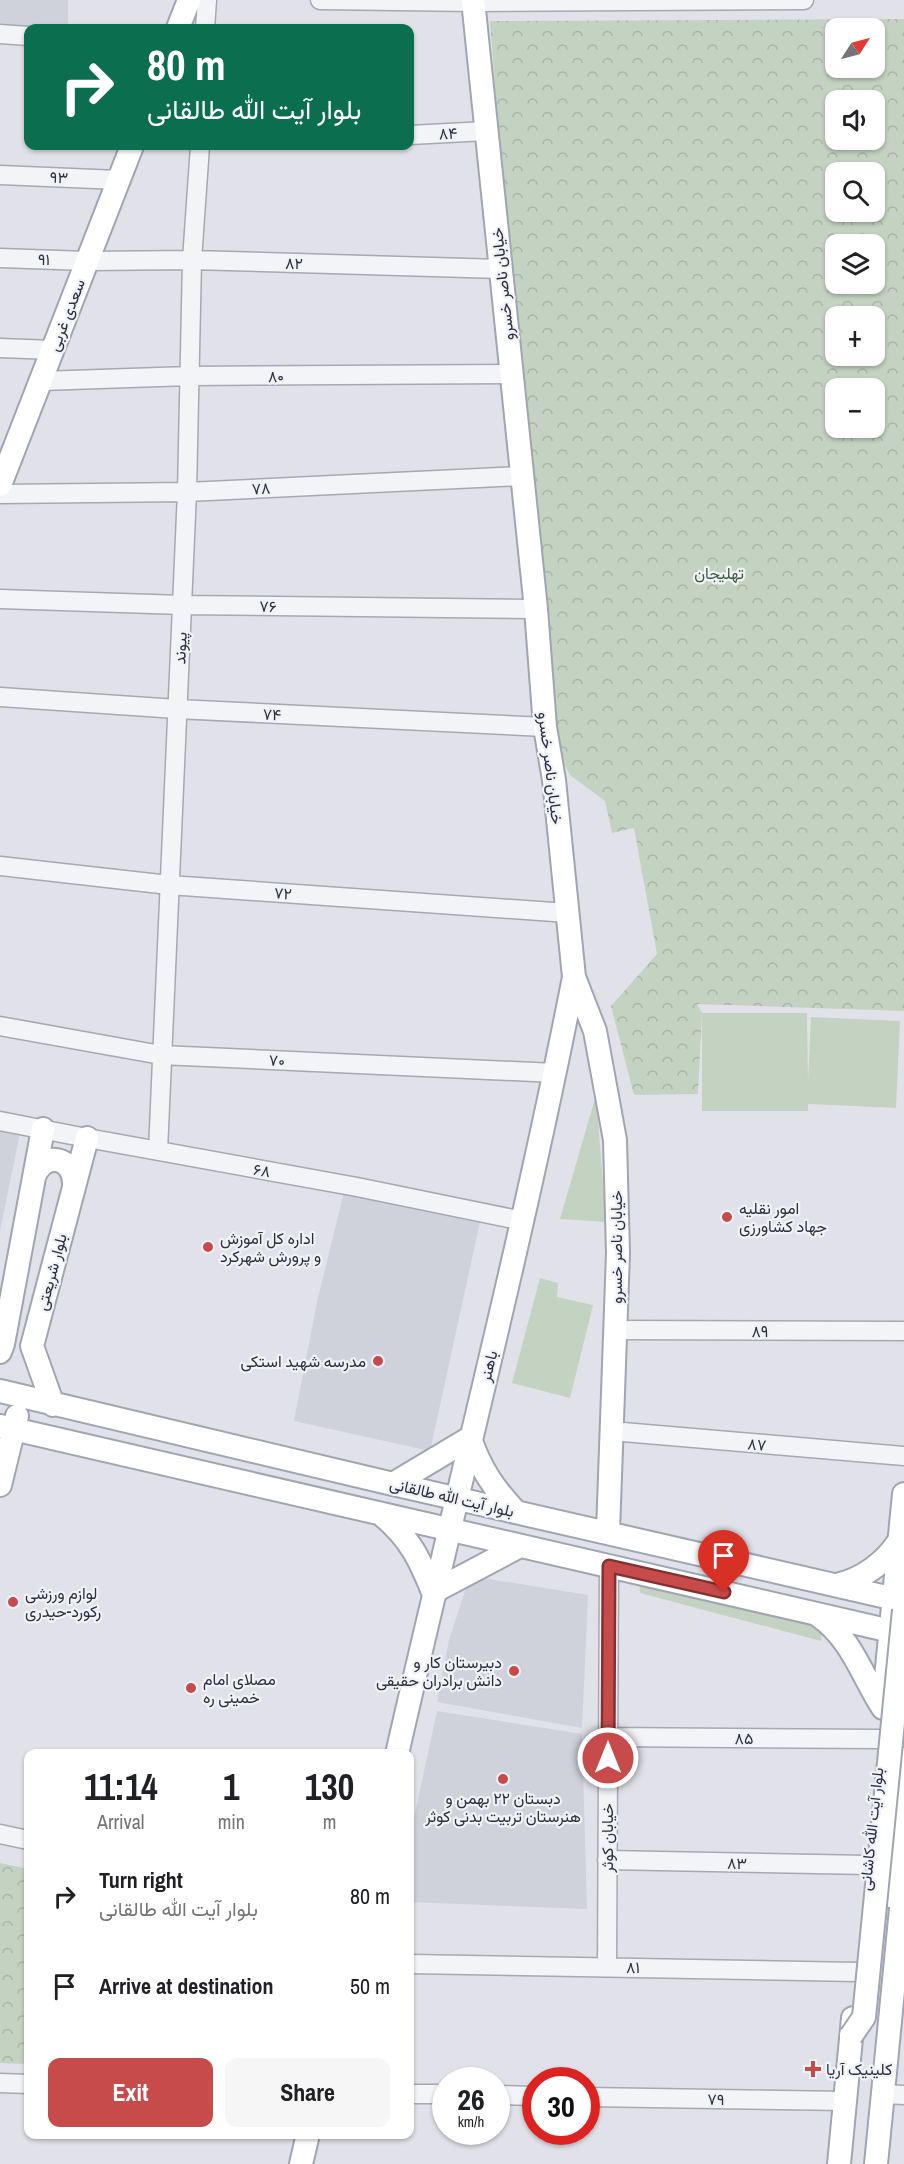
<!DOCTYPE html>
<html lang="en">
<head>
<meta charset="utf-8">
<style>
	body { margin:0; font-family:"Archivo Narrow",Vazirmatn,sans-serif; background:#f6f6f6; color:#202124; height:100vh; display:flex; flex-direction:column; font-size:22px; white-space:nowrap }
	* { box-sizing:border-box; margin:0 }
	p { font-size:20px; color:#757577 }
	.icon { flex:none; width:33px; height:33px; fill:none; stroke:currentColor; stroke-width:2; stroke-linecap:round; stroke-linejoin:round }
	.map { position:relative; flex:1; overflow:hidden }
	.drawer { position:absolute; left:24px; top:1749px; width:390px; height:390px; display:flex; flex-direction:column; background:#fff; border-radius:12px; box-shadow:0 2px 4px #0004 }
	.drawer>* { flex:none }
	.banner { position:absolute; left:24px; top:24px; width:390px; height:126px; border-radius:12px; box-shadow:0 2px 4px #0004; background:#0b6e4f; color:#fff; overflow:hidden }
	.needle { width:39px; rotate:54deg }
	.fabs { position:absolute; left:825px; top:18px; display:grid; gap:12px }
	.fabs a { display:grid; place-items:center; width:60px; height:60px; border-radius:12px; background:#fff; box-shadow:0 2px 4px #0004; font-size:30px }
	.speed { position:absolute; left:432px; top:2067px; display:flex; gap:12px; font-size:30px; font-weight:700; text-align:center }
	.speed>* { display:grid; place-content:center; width:78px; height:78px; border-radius:50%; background:#fff; box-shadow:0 2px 4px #0004; line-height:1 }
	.speed small { font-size:15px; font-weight:400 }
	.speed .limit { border:9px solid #d22; background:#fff; color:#111 }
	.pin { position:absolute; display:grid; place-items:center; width:51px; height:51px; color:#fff; margin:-62px -26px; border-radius:50% 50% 50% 0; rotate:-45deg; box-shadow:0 0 6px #0007 }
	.pin .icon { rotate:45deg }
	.me { position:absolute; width:66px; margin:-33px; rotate:0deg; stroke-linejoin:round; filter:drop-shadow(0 0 4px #0008) }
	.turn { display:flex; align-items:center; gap:21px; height:126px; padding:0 24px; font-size:27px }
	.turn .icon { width:78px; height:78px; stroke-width:2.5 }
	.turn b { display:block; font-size:42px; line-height:51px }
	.eta { display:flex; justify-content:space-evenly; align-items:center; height:102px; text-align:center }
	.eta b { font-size:36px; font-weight:700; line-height:42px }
	.action { display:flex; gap:12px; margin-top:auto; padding:12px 24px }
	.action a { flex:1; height:69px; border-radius:12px; background:#c84b4b; color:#fff; font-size:24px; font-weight:700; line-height:69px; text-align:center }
	.action a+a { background:#f6f6f6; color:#202124 }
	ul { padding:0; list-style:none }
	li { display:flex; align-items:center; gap:18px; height:90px; padding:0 24px }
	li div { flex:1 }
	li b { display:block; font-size:22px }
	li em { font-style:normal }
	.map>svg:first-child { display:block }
	.built { fill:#cfd1db }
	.grass { fill:#c4d2c2 }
	.park { fill:url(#park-crowns); fill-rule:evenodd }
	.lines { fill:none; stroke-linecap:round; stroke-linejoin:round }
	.minor-casing { stroke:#a6a8b3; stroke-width:21 }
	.major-casing { stroke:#a0a5b4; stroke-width:26 }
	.minor { stroke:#f3f4f7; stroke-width:18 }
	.major { stroke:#fff; stroke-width:22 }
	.major-bridge-casing { stroke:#a0a5b4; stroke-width:26; stroke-linecap:butt }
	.major-bridge { stroke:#fff; stroke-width:22 }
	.route-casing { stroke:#823131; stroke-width:15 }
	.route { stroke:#c84b4b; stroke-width:10 }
	.poi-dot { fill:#c84b4b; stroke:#f0f2f6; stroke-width:2 }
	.labels { text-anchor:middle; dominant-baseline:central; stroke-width:4.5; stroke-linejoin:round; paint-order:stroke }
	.street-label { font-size:16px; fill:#2a2e40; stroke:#f0f2f6 }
	.park-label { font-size:16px; fill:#395b38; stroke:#f0f2f6 }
	.poi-label { font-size:16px; fill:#2a2e40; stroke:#f0f2f6; text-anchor:start }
</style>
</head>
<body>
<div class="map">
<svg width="904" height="2164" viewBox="0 0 904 2164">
	<defs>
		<pattern id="park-crowns" width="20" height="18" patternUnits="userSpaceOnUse" patternTransform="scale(1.5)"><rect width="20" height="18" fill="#c4d2c2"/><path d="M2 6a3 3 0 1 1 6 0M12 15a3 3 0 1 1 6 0" fill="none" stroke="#a9b5a8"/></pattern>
	</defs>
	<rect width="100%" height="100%" fill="#e1e2e9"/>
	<path class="built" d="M0 0H68V28L0 27Z
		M0 1128 20 1133 0 1231Z
		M344 1192 480 1222 430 1451 294 1421 317 1302Z
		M470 1576 588 1595 582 1728 437 1702 449 1640Z
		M437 1711 582 1734 587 1909 410 1902V1837Z"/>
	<path class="grass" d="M702 1013H807L808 1081 811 1017 900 1021 896 1108 808 1104V1111H702Z
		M596 1095 606 1222 560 1219Z
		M540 1278 558 1283 557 1297 593 1305 570 1398 512 1383Z
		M639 1577 822 1624 821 1641 640 1593Z"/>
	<path class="park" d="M904 19V1011L697 1004 702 1013 698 1094 634 1095 611 1006 657 954 634 828 612 833 605 801 570 775 545 727 490 21ZM836 28H874V68H836ZM836 100H874V140H836ZM836 172H874V212H836ZM836 244H874V284H836ZM836 316H874V356H836ZM836 388H874V428H836Z
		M0 1863 28 1869V2064L0 2063Z"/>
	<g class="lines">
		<defs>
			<path id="minor" d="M320 0 473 2 804 0
				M205 28 207 0
				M0 34 28 36
				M410 135 486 131
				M0 175 119 180
				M0 258 87 261 192 260 501 269
				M0 348 53 350
				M41 381 189 376 511 374
				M0 494 187 492 522 476
				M0 599 182 605 536 609
				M0 697 177 709 545 727
				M0 866 169 885 568 913
				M0 1026 161 1055 555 1073
				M0 1121 87 1138 357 1187 523 1221
				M158 1151 187 492 192 260 200 146
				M615 1330 904 1331
				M611 1431 904 1456
				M608 1737 880 1739
				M0 1834 28 1840
				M607 1860 868 1865
				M410 1964 857 1972
				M607 1966 609 1566
				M0 2083 28 2084
				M410 2094H446
				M883 2094 904 2095
				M496 2095 536 2096
				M586 2097 845 2101"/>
			<path id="major" d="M473 0 536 609 545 727 554 780 574 977 595 1031 615 1140 618 1253 608 1532
				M178 28 189 0
				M0 485 132 146
				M34 1177C44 1150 74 1157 74 1184
				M0 1352 3 1344 43 1129
				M0 1391 393 1484 904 1601
				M53 1405 32 1346 87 1138
				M0 1426 904 1634
				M470 1438C480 1468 494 1489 516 1512
				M393 1484 470 1438
				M0 1485 17 1416
				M382 1515C410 1538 420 1560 433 1592
				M837 1585C862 1579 885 1563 899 1541
				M433 1592 520 1546
				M819 1616C852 1639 862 1676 883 1708
				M884 1698 904 1494
				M397 1754C456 1495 523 1238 574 977
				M890 1896 904 1759
				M301 2164 308 2134
				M839 2164 853 2018
				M876 2164 904 1878"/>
		</defs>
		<use href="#minor" class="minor-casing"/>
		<use href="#major" class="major-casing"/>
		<use href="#minor" class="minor"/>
		<use href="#major" class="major"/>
		<defs>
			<path id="major-bridge" d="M851 2036 864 2017 904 1610"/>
		</defs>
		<use href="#major-bridge" class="major-bridge-casing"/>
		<use href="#major-bridge" class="major-bridge"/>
	</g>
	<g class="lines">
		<defs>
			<path id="route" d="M608 1758 609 1566 724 1592"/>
		</defs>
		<use href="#route" class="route-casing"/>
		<use href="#route" class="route"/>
	</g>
	<g class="poi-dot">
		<circle cx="727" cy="1217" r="6"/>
		<circle cx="208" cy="1247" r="6"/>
		<circle cx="378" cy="1361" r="6"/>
		<circle cx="13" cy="1602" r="6"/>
		<circle cx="514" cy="1671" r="6"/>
		<circle cx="191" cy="1688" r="6"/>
		<circle cx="503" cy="1779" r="6"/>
		<path d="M810 2060h6v6h6v6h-6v6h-6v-6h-6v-6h6z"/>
	</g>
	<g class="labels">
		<g class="street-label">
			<text transform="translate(448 133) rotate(-3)">۸۴</text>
			<text transform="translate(59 177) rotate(3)">۹۳</text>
			<text transform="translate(44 259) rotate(2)">۹۱</text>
			<text transform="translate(294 263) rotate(2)">۸۲</text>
			<text transform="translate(502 284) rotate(-96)">خیابان ناصر خسرو</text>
			<text transform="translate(66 315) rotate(-69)">سعدی غربی</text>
			<text x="276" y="376">۸۰</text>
			<text transform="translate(261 488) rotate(-3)">۷۸</text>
			<text transform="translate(268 606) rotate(1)">۷۶</text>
			<text transform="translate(180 648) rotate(-87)">پیوند</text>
			<text transform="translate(272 714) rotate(3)">۷۴</text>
			<text transform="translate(551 768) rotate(83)">خیابان ناصر خسرو</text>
			<text transform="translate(283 893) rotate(4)">۷۲</text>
			<text transform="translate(277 1060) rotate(3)">۷۰</text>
			<text transform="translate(262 1170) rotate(10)">۶۸</text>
			<text transform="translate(616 1247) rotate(-90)">خیابان ناصر خسرو</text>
			<text transform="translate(51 1272) rotate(-75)">بلوار شریعتی</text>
			<text x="760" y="1331">۸۹</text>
			<text transform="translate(488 1366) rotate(-76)">باهنر</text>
			<text transform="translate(757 1444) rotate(5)">۸۷</text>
			<text transform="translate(452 1497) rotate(13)">بلوار آیت الله طالقانی</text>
			<text x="744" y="1738">۸۵</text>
			<text transform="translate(871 1829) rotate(-84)">بلوار آیت الله کاشانی</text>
			<text transform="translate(607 1838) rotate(-90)">خیابان کوثر</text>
			<text transform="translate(737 1863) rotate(1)">۸۳</text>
			<text transform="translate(633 1967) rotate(1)">۸۱</text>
			<text transform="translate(716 2099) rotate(1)">۷۹</text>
		</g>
		<g class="park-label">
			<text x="719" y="573">تهلیجان</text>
		</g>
		<g class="poi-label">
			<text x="739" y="1208">امور نقلیه<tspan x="739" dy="18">جهاد کشاورزی</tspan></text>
			<text x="220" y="1238">اداره کل آموزش<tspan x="220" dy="18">و پرورش شهرکرد</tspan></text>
			<text x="366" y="1361" text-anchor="end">مدرسه شهید استکی</text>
			<text x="25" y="1593">لوازم ورزشی<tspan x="25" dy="18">رکورد-حیدری</tspan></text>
			<text x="502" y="1662" text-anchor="end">دبیرستان کار و<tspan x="502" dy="18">دانش برادران حقیقی</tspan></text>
			<text x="203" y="1679">مصلای امام<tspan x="203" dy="18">خمینی ره</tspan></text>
			<text x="503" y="1798" text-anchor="middle">دبستان ۲۲ بهمن و<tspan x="503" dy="18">هنرستان تربیت بدنی کوثر</tspan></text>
			<text x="826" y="2069">کلینیک آریا</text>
		</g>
	</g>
</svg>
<div class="fabs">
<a><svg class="needle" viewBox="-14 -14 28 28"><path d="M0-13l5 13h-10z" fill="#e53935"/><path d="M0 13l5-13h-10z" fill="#757577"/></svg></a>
<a><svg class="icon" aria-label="sound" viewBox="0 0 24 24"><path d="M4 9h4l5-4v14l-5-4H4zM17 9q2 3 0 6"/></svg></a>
<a><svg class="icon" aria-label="search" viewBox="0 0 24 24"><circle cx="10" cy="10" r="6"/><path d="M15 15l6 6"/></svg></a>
<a><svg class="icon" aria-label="layers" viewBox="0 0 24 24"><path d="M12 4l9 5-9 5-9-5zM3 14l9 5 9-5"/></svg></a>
<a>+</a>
<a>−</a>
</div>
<div class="speed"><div>26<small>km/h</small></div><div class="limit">30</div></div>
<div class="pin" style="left:724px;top:1592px;background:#d93025"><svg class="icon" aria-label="arrive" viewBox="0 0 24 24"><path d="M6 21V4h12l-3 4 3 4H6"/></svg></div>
<svg class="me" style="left:608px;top:1758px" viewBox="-20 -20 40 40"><circle r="17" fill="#c84b4b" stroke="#fff" stroke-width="3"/><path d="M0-11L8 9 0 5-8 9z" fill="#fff"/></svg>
<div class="banner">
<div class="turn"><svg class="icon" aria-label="right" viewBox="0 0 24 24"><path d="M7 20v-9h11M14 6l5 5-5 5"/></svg><div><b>80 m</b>بلوار آیت الله طالقانی</div></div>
</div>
<section class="drawer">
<div class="eta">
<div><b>11:14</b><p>Arrival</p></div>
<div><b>1</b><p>min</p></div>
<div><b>130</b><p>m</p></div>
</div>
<ul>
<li><svg class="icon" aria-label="right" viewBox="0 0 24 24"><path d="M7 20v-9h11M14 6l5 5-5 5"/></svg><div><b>Turn right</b><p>بلوار آیت الله طالقانی</p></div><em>80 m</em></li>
<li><svg class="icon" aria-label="arrive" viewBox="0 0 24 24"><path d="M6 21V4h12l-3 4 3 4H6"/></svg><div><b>Arrive at destination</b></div><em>50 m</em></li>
</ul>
<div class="action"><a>Exit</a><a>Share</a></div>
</section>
</div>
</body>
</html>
